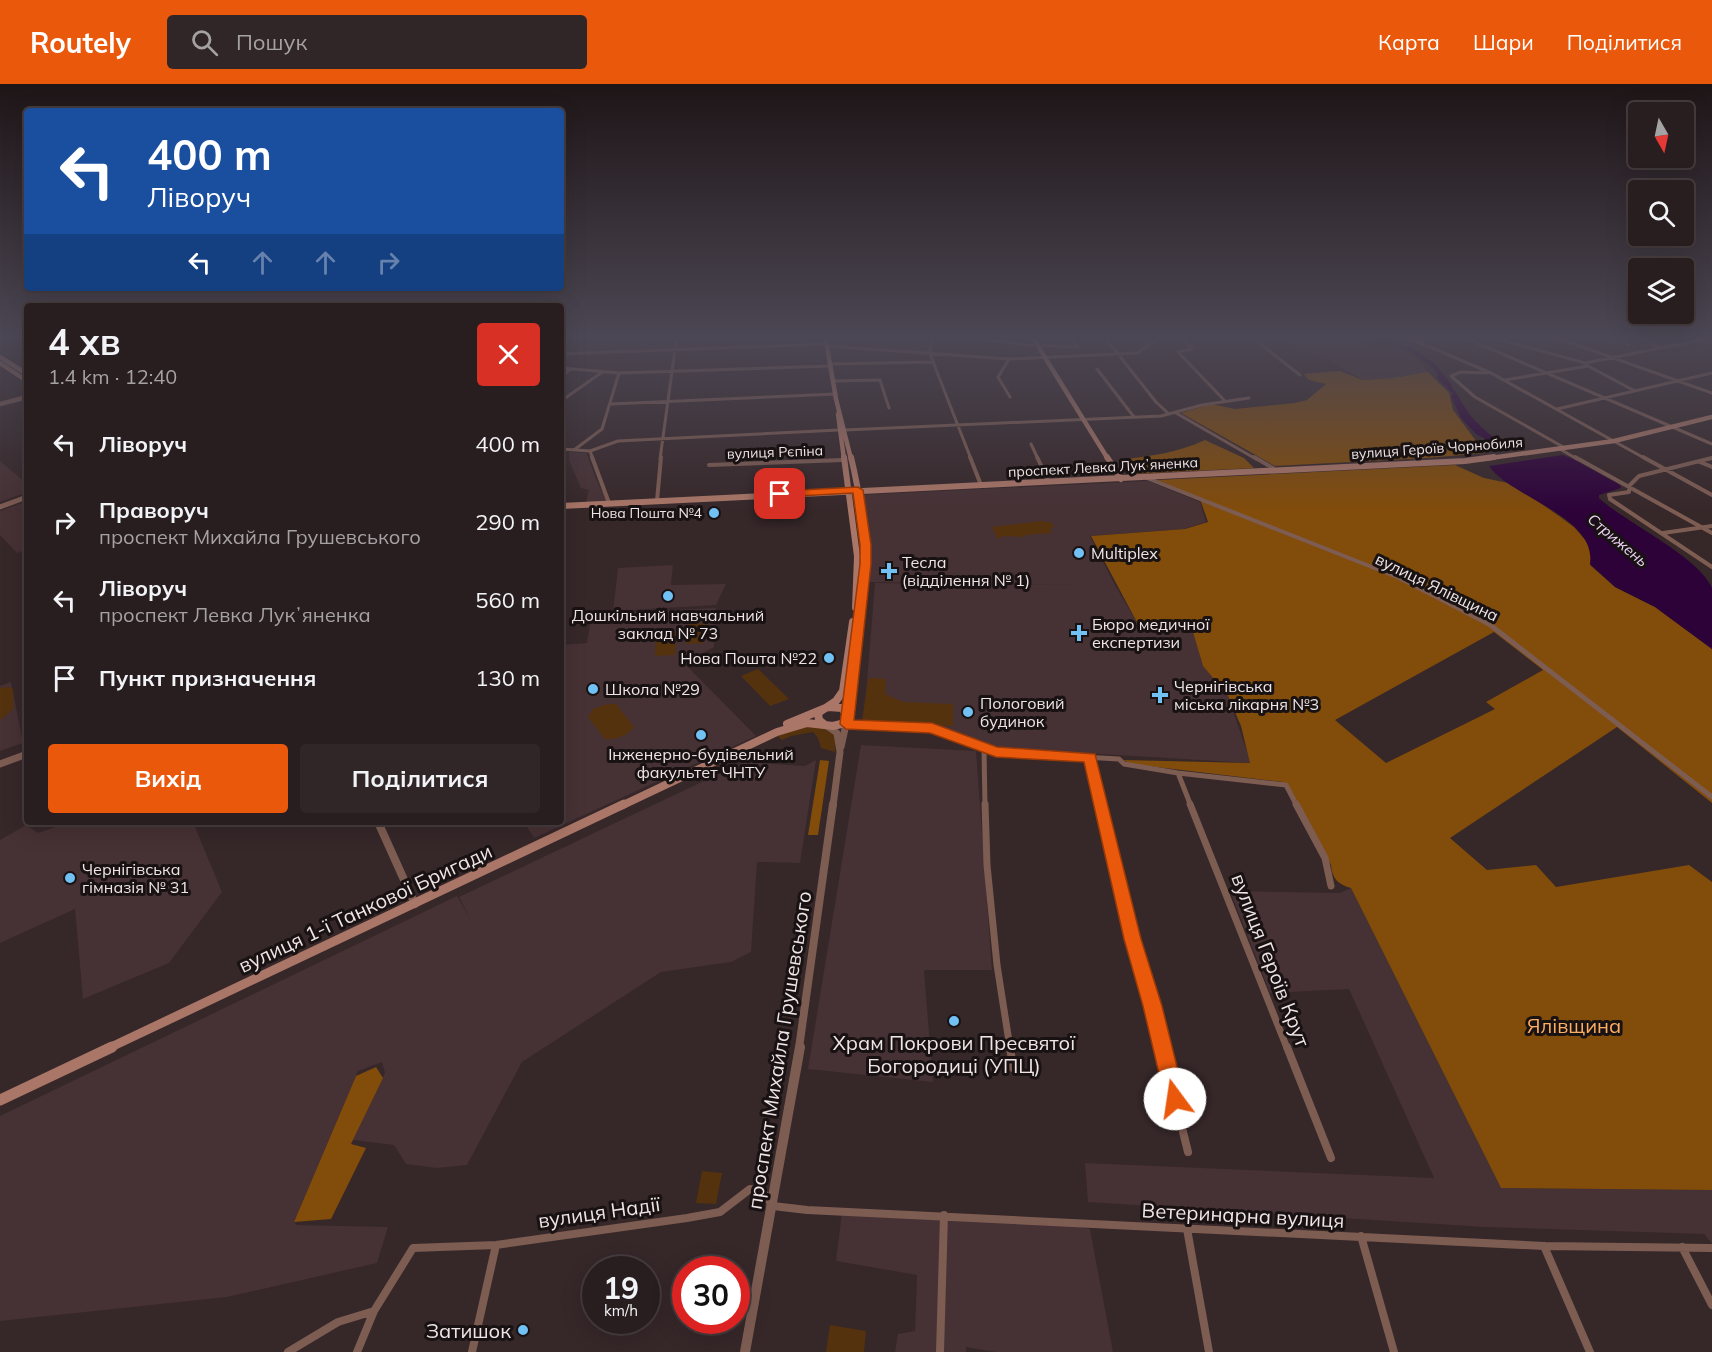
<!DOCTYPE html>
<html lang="uk">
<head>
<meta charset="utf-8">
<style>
	body { margin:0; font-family:Mulish,sans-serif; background:#302628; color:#f1f3f6; height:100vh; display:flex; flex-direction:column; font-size:22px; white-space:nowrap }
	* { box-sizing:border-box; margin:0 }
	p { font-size:20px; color:#a5a2a4 }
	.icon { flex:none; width:33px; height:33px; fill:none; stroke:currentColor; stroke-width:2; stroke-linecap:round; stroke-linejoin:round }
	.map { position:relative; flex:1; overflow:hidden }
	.drawer { position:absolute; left:24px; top:219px; width:540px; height:522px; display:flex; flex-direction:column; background:#281d1f; border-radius:6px; box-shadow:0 6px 24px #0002,0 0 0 2px #443b3d }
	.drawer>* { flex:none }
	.banner { position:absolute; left:24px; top:24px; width:540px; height:183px; border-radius:6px; box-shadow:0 6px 24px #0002,0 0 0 2px #443b3d; background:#1a4fa0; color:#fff; overflow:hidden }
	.needle { width:39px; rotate:171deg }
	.tools { position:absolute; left:1628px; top:18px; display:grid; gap:12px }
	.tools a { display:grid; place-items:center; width:66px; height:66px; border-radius:6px; background:#281d1f; box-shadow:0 6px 24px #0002,0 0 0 2px #443b3d; font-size:30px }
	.speed { position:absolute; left:582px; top:1172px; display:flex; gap:12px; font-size:30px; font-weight:700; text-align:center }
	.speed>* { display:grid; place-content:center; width:78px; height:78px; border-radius:50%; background:#281d1f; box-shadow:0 6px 24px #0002,0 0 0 2px #443b3d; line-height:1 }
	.speed small { font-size:15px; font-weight:400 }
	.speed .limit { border:9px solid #d22; background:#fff; color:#111 }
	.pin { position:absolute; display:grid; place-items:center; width:51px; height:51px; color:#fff; margin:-26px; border-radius:12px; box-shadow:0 3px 9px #0006 }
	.me { position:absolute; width:66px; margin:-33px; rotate:346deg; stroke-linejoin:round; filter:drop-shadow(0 0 4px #0008) }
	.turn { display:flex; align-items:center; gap:21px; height:126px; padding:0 24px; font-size:27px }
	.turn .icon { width:78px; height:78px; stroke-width:2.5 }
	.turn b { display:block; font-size:42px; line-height:51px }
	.lanes { display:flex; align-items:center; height:57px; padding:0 24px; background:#0003; justify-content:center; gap:30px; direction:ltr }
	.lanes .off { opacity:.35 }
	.round { display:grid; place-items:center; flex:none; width:63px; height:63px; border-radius:6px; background:#302628 }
	.head { display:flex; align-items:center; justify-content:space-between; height:102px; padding:0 24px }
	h1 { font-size:36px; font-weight:700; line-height:45px }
	.action { display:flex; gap:12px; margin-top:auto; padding:12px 24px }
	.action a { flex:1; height:69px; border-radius:6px; background:#ea580c; color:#fff; font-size:24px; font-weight:700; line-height:69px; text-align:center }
	.action a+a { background:#302628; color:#f1f3f6 }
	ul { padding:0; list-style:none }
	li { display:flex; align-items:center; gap:18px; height:78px; padding:0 24px }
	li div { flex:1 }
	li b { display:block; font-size:22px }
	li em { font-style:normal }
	header { display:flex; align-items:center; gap:36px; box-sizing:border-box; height:84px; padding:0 30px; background:#ea580c; color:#fff }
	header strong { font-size:28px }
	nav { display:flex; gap:33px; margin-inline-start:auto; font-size:21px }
	.search { width:420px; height:54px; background:#302628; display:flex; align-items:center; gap:15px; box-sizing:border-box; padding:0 21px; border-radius:6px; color:#a5a2a4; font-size:22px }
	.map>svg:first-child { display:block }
	.built { fill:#463134 }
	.green { fill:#55320e }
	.forest { fill:#824c0a; fill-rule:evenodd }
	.water { fill:#2d0239 }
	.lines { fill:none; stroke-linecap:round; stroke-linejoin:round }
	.stream { stroke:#2d0239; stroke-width:1.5 }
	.river { fill:#2d0239; fill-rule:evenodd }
	.minor-far4 { stroke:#7d5c52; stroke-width:3 }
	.minor-far3 { stroke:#7d5c52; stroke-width:4 }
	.minor-far2 { stroke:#7d5c52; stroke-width:5 }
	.minor-far1 { stroke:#7d5c52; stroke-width:7 }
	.minor { stroke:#7d5c52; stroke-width:8 }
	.tertiary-far4 { stroke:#7d5c52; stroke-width:4.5 }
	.tertiary-far3 { stroke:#7d5c52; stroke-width:5 }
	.tertiary-far2 { stroke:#7d5c52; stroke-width:7 }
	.tertiary-far1 { stroke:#7d5c52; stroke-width:8 }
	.tertiary { stroke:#7d5c52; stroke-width:10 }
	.secondary-far4 { stroke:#aa7667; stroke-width:4.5 }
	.secondary-far3 { stroke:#aa7667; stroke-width:6 }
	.secondary-far2 { stroke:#aa7667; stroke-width:8 }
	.secondary-far1 { stroke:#aa7667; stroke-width:9 }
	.secondary { stroke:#aa7667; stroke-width:11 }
	.primary { stroke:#cd8b77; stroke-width:5 }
	.route { fill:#ea580c; stroke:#983908; stroke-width:1.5 }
	.poi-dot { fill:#72c1f5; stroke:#191213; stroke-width:2 }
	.labels { text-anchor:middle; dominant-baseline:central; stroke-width:6; stroke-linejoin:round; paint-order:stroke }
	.far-street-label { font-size:14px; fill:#efe5e6; stroke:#191213 }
	.far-poi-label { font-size:14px; fill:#efe5e6; stroke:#191213; text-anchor:end }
	.far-water-label { font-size:15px; font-style:italic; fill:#eed4f6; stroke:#191213 }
	.poi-label { font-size:16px; fill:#efe5e6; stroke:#191213; text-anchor:start }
	.street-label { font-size:16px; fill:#efe5e6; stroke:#191213 }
	.near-street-label { font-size:20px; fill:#efe5e6; stroke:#191213 }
	.near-park-label { font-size:20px; fill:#feae61; stroke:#191213 }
	.near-poi-label { font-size:20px; fill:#efe5e6; stroke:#191213 }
</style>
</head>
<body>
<header>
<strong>Routely</strong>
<div class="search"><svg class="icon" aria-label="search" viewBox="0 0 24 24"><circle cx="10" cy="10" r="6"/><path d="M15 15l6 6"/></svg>Пошук</div>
<nav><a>Карта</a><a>Шари</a><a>Поділитися</a></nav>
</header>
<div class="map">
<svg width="1712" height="1268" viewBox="0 0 1712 1268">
	<rect width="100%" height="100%" fill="#362729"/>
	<path class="built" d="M1323 251 1402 266 1417 274 1428 288 1393 294 1363 296 1330 277 1274 252Z
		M569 368 586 369 599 402 609 418 586 419 589 406 581 404 569 376Z
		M0 377 27 400V408L0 418Z
		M1148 397 1200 418 1206 438 1184 445 1090 452 1115 501 1140 544 1192 545 1203 582 1228 612 1251 679 997 664 946 645 864 635 875 499 1089 501 869 498 868 459 860 411Z
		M27 417V465L17 469 0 451V427Z
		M673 481 671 501 726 500 716 521 613 527 618 484Z
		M716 524 714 563 684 579 756 652 534 754 524 738H561V635L563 634 561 632V561L587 559 592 530Z
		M11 598 23 659 0 667V602Z
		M861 661 976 667 992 886H924L933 998 808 985Z
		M816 676 800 779 757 778 751 868 731 878 661 888 522 978 467 1081 437 1084 406 1080 394 1061 353 1056 385 989 382 978 358 987 294 1138 297 1141 388 1143 377 1179 227 1213 0 1237V1032L457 812 470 835 459 813 744 678 805 682Z
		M70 738H193L222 808 169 879 83 915 75 825 0 859V756L26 741 38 749Z
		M1351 804 1501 1104 1712 1106V1160L1704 1150 1485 1143 1088 1118 1085 1079 1434 1094 1349 905 1270 909 1230 807 1340 809Z
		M842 1128 1079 1142 1090 1145 1113 1268H995L966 1263V1268H895L898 1250 915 1247 917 1191 836 1177Z"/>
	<path class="green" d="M1042 437 1052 439 1054 443 1050 444 1052 449 1025 451V453L1002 452 1000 455 997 454 992 443Z
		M706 539 704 559 686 560 688 540Z
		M676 548 675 571 655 572 656 549Z
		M758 585 789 615 770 622 741 592Z
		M868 594 886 595 885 610 903 618 953 620V642L862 637Z
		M9 603 13 605V625L0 636V604Z
		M607 620H616L634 643C628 652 615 656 605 655L588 633 593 625Z
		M807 641 828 645 835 652V668L821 664 818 654 813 648 791 652 782 656 776 651Z
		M702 1087 722 1089 716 1120 696 1119Z
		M830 1241 866 1247 864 1268H826Z"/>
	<path class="forest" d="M1339 287 1363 296 1393 294 1428 288 1449 309 1453 326 1485 369 1427 374 1275 382 1181 329 1211 320 1235 325 1295 319 1307 316 1326 300 1309 296 1304 290Z
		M1205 356 1244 374 1254 384 1132 390 1126 389 1120 376C1150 372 1177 369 1205 356Z
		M1455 381 1484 394 1513 400 1559 432 1574 443 1588 459 1592 471 1590 481 1615 503 1655 523 1712 565V719L1617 643 1450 754 1487 786 1536 781 1556 803 1689 781 1712 798V1106L1501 1104 1351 804C1339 801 1332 795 1331 781L1283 698 1131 680 1123 676 1250 679 1241 642 1228 612 1203 582 1192 545 1140 544 1091 452 1185 445 1208 438 1200 415 1157 396ZM1494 548 1543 586 1486 618 1495 625 1386 679 1335 636Z
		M820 676 829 677 818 751H808Z
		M376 983 383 994 351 1060 366 1064 331 1135 294 1138 356 992Z"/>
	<path class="water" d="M1437 291C1454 298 1460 319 1471 332 1481 344 1495 355 1508 364L1504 365 1476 350 1461 334 1451 312 1453 310 1437 294Z
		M1563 371 1573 375 1620 401 1621 404 1599 411V414C1626 439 1698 472 1712 504 1712 512 1712 553 1712 565L1655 523 1615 503 1590 480C1597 432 1511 414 1489 382Z"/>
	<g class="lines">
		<path class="stream" d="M1409 252 1424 251
			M1377 256 1399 253"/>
		<path class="river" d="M1355 251H1365L1414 265 1436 281 1452 301 1447 302 1432 283 1410 267Z"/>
		<path class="minor-far4" d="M932 251 930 270 971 375
			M957 251 1026 261 1078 263
			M1069 251 1078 263
			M1103 251 1156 318 1169 330
			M1180 251 1192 265 1178 268 1225 317
			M1249 251 1300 291
			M1368 251H1407
			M1458 251 1712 360
			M1549 251 1712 309
			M1609 251 1628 261
			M1634 251 1660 264
			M1182 252 1229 251
			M1404 252 1491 289 1646 375
			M1487 252 1585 279
			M1500 255 1522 251
			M827 262 1009 275 1137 269 1165 251
			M561 270 827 260
			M1009 275 998 293 1010 313
			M831 280 933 278
			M1588 282 1635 307
			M561 284 619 289 831 282
			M1097 285 1134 333
			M1487 289 1461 288 1451 292 1475 313 1565 364
			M561 292 571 285
			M1505 296 1588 282 1585 279 1712 254
			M834 297 880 296 889 324
			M561 317 601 289
			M611 320 836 310
			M1557 325 1712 289
			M1176 329 1256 375
			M845 346 1161 332 1202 321 1249 314
			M1031 360 1038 375
			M561 365 590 367
			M1560 365 1577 375
			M574 366 602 345 619 289
			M593 375 590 367 618 357 839 346
			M660 375 677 251
			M1710 375 1712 374"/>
		<path class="minor-far3" d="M592 373 609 419
			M970 373 981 401
			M1037 373 1049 398
			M1254 373 1273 384
			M1575 373 1712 449
			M1643 373 1712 411
			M1712 374 1639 392 1629 402V408L1609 411 1610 415 1712 483
			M1700 378 1712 383
			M709 381 843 376
			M1147 394 1397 493 1467 529
			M657 417 661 373
			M1663 449 1712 442"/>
		<path class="minor-far2" d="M1464 527 1489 540 1712 713
			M846 640 931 644 996 668 1119 675 1124 680 1178 689 1286 701 1297 722
			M984 665 985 722
			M1090 673 1101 722
			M1178 689 1191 722"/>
		<path class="minor-far1" d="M985 720 987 781 997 881 1010 964
			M1101 720 1132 855 1162 964
			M1190 720 1287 964
			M1296 720 1325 774 1331 802"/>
		<path class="minor" d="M1010 963 1013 984
			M1162 963 1188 1068
			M1287 963 1331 1074
			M1187 1145 1209 1268
			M1361 1152 1394 1268
			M1544 1162 1590 1268
			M1682 1163 1712 1221
			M288 1268 338 1238 374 1227 413 1164 496 1161 687 1134 720 1128 750 1105 763 1108 773 1122 807 1126 1544 1162 1712 1164
			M357 1268 374 1227
			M472 1268 496 1161
			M940 1268 944 1131"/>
		<path class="tertiary-far4" d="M0 320 27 313"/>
		<path class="tertiary-far3" d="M0 423 27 413"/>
		<path class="tertiary-far2" d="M827 642 837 649 840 668 833 722
			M841 663 847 636
			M0 680 27 670"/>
		<path class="tertiary-far1" d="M378 738 415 820
			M799 964 833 720"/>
		<path class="tertiary" d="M745 1268 800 963"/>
		<path class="secondary-far4" d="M825 251 836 315 851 375
			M1031 251 1108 375
			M0 273 27 290
			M0 279 27 297
			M838 330 844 375
			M1483 375 1614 357 1712 333"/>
		<path class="secondary-far3" d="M844 373 857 472 855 524
			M851 373C865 431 866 470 859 529
			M1107 373 1121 395
			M561 422 1465 377 1494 373"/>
		<path class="secondary-far2" d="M787 640 828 623 842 624 848 632
			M824 640 819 636 818 629 836 617 843 607 853 538
			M621 722 777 648 807 639 833 642 845 639 850 623 859 527"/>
		<path class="secondary-far1" d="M109 964 624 720"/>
		<path class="secondary" d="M0 1016 112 963"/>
		<path class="primary" d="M0 252 4 251"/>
	</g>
	<linearGradient id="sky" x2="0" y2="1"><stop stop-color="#1e1517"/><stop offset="0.59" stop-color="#4c4754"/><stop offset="1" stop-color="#4c4754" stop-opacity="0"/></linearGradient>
	<rect width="1712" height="429" fill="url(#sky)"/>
	<path class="route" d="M858 403 863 406 871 461V480L854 636 932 639 997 663 1095 670 1141 855 1162 922 1185 1015 1182 1022 1175 1025 1168 1022 1165 1015 1143 922 1124 855 1084 678 996 673 930 649 846 645 840 640 860 480V461L853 409 780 413 774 410 780 407Z"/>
	<g class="poi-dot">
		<circle cx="714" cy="429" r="6"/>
		<circle cx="1079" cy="469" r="6"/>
		<path d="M886 478h6v6h6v6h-6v6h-6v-6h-6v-6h6z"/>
		<circle cx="668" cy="512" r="6"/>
		<path d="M1076 540h6v6h6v6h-6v6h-6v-6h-6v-6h6z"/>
		<circle cx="829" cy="574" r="6"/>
		<circle cx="593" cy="605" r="6"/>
		<path d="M1157 602h6v6h6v6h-6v6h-6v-6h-6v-6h6z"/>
		<circle cx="968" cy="628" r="6"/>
		<circle cx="701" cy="651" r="6"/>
		<circle cx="70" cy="794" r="6"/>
		<circle cx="954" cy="937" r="6"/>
		<circle cx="523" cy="1246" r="6"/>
	</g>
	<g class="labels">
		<g class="far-street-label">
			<text transform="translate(1437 364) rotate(-4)">вулиця Героїв Чорнобиля</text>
			<text transform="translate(775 368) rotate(-2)">вулиця Рєпіна</text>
			<text transform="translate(1103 383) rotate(-3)">проспект Левка Лукʼяненка</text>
		</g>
		<g class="far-poi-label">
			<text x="702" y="429">Нова Пошта №4</text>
		</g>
		<g class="far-water-label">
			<text transform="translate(1618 456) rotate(40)">Стрижень</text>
		</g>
		<g class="poi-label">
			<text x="1091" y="469">Multiplex</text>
			<text x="902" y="478">Тесла<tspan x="902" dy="18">(відділення № 1)</tspan></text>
			<text x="668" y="531" text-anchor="middle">Дошкільний навчальний<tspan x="668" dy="18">заклад № 73</tspan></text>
			<text x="1092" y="540">Бюро медичної<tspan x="1092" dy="18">експертизи</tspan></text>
			<text x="817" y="574" text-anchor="end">Нова Пошта №22</text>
			<text x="1174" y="602">Чернігівська<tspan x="1174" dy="18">міська лікарня №3</tspan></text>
			<text x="605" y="605">Школа №29</text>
			<text x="980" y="619">Пологовий<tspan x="980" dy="18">будинок</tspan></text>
			<text x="701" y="670" text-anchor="middle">Інженерно-будівельний<tspan x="701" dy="18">факультет ЧНТУ</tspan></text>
			<text x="82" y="785">Чернігівська<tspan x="82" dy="18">гімназія № 31</tspan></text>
		</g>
		<g class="street-label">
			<text transform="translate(1437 503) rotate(26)">вулиця Ялівщина</text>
		</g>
		<g class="near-street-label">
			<text transform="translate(365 824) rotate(-25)">вулиця 1-ї Танкової Бригади</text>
			<text transform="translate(1271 876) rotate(69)">вулиця Героїв Крут</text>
			<text transform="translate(779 966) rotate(-81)">проспект Михайла Грушевського</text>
			<text transform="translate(599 1128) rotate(-8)">вулиця Надії</text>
			<text transform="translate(1243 1131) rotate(3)">Ветеринарна вулиця</text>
		</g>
		<g class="near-park-label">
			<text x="1574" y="941">Ялівщина</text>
		</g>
		<g class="near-poi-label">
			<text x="954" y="958">Храм Покрови Пресвятої<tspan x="954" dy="23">Богородиці (УПЦ)</tspan></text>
			<text x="511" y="1246" text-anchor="end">Затишок</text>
		</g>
	</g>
</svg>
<div class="tools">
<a><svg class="needle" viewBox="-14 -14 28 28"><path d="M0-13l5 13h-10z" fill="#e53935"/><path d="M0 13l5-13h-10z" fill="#a5a2a4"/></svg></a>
<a><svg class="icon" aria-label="search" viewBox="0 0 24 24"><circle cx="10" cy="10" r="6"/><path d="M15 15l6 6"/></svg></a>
<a><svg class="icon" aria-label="layers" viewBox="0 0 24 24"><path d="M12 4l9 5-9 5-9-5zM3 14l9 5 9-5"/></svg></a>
</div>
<div class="speed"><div>19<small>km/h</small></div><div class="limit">30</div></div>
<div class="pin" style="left:780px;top:410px;background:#d93025"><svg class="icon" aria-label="arrive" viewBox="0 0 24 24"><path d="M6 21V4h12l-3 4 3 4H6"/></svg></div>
<svg class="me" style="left:1175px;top:1015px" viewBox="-20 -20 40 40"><circle r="19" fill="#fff"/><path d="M0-13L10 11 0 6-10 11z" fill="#ea580c"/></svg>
<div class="banner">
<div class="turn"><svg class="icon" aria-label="left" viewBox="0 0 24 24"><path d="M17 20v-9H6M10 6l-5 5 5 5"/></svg><div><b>400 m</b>Ліворуч</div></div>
<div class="lanes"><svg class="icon" aria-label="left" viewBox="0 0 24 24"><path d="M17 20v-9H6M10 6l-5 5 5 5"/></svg><svg class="icon off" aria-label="ahead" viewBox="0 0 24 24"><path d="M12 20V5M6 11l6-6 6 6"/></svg><svg class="icon off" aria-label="ahead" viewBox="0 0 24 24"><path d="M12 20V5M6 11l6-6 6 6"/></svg><svg class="icon off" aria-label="right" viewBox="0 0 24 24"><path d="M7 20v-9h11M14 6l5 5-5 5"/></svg></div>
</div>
<section class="drawer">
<div class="head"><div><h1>4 хв</h1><p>1.4 km · 12:40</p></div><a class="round" style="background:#d93025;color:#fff"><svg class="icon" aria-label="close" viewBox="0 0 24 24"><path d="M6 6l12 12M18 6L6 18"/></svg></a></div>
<ul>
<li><svg class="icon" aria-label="left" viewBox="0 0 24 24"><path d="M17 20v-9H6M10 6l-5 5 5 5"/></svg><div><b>Ліворуч</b></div><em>400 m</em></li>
<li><svg class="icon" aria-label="right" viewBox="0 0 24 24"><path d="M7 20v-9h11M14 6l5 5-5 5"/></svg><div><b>Праворуч</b><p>проспект Михайла Грушевського</p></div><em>290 m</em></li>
<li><svg class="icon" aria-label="left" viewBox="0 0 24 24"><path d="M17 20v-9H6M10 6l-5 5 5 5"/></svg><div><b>Ліворуч</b><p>проспект Левка Лукʼяненка</p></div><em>560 m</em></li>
<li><svg class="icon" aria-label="arrive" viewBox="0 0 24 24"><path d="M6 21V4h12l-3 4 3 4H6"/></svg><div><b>Пункт призначення</b></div><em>130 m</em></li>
</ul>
<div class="action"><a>Вихід</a><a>Поділитися</a></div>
</section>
</div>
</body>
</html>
